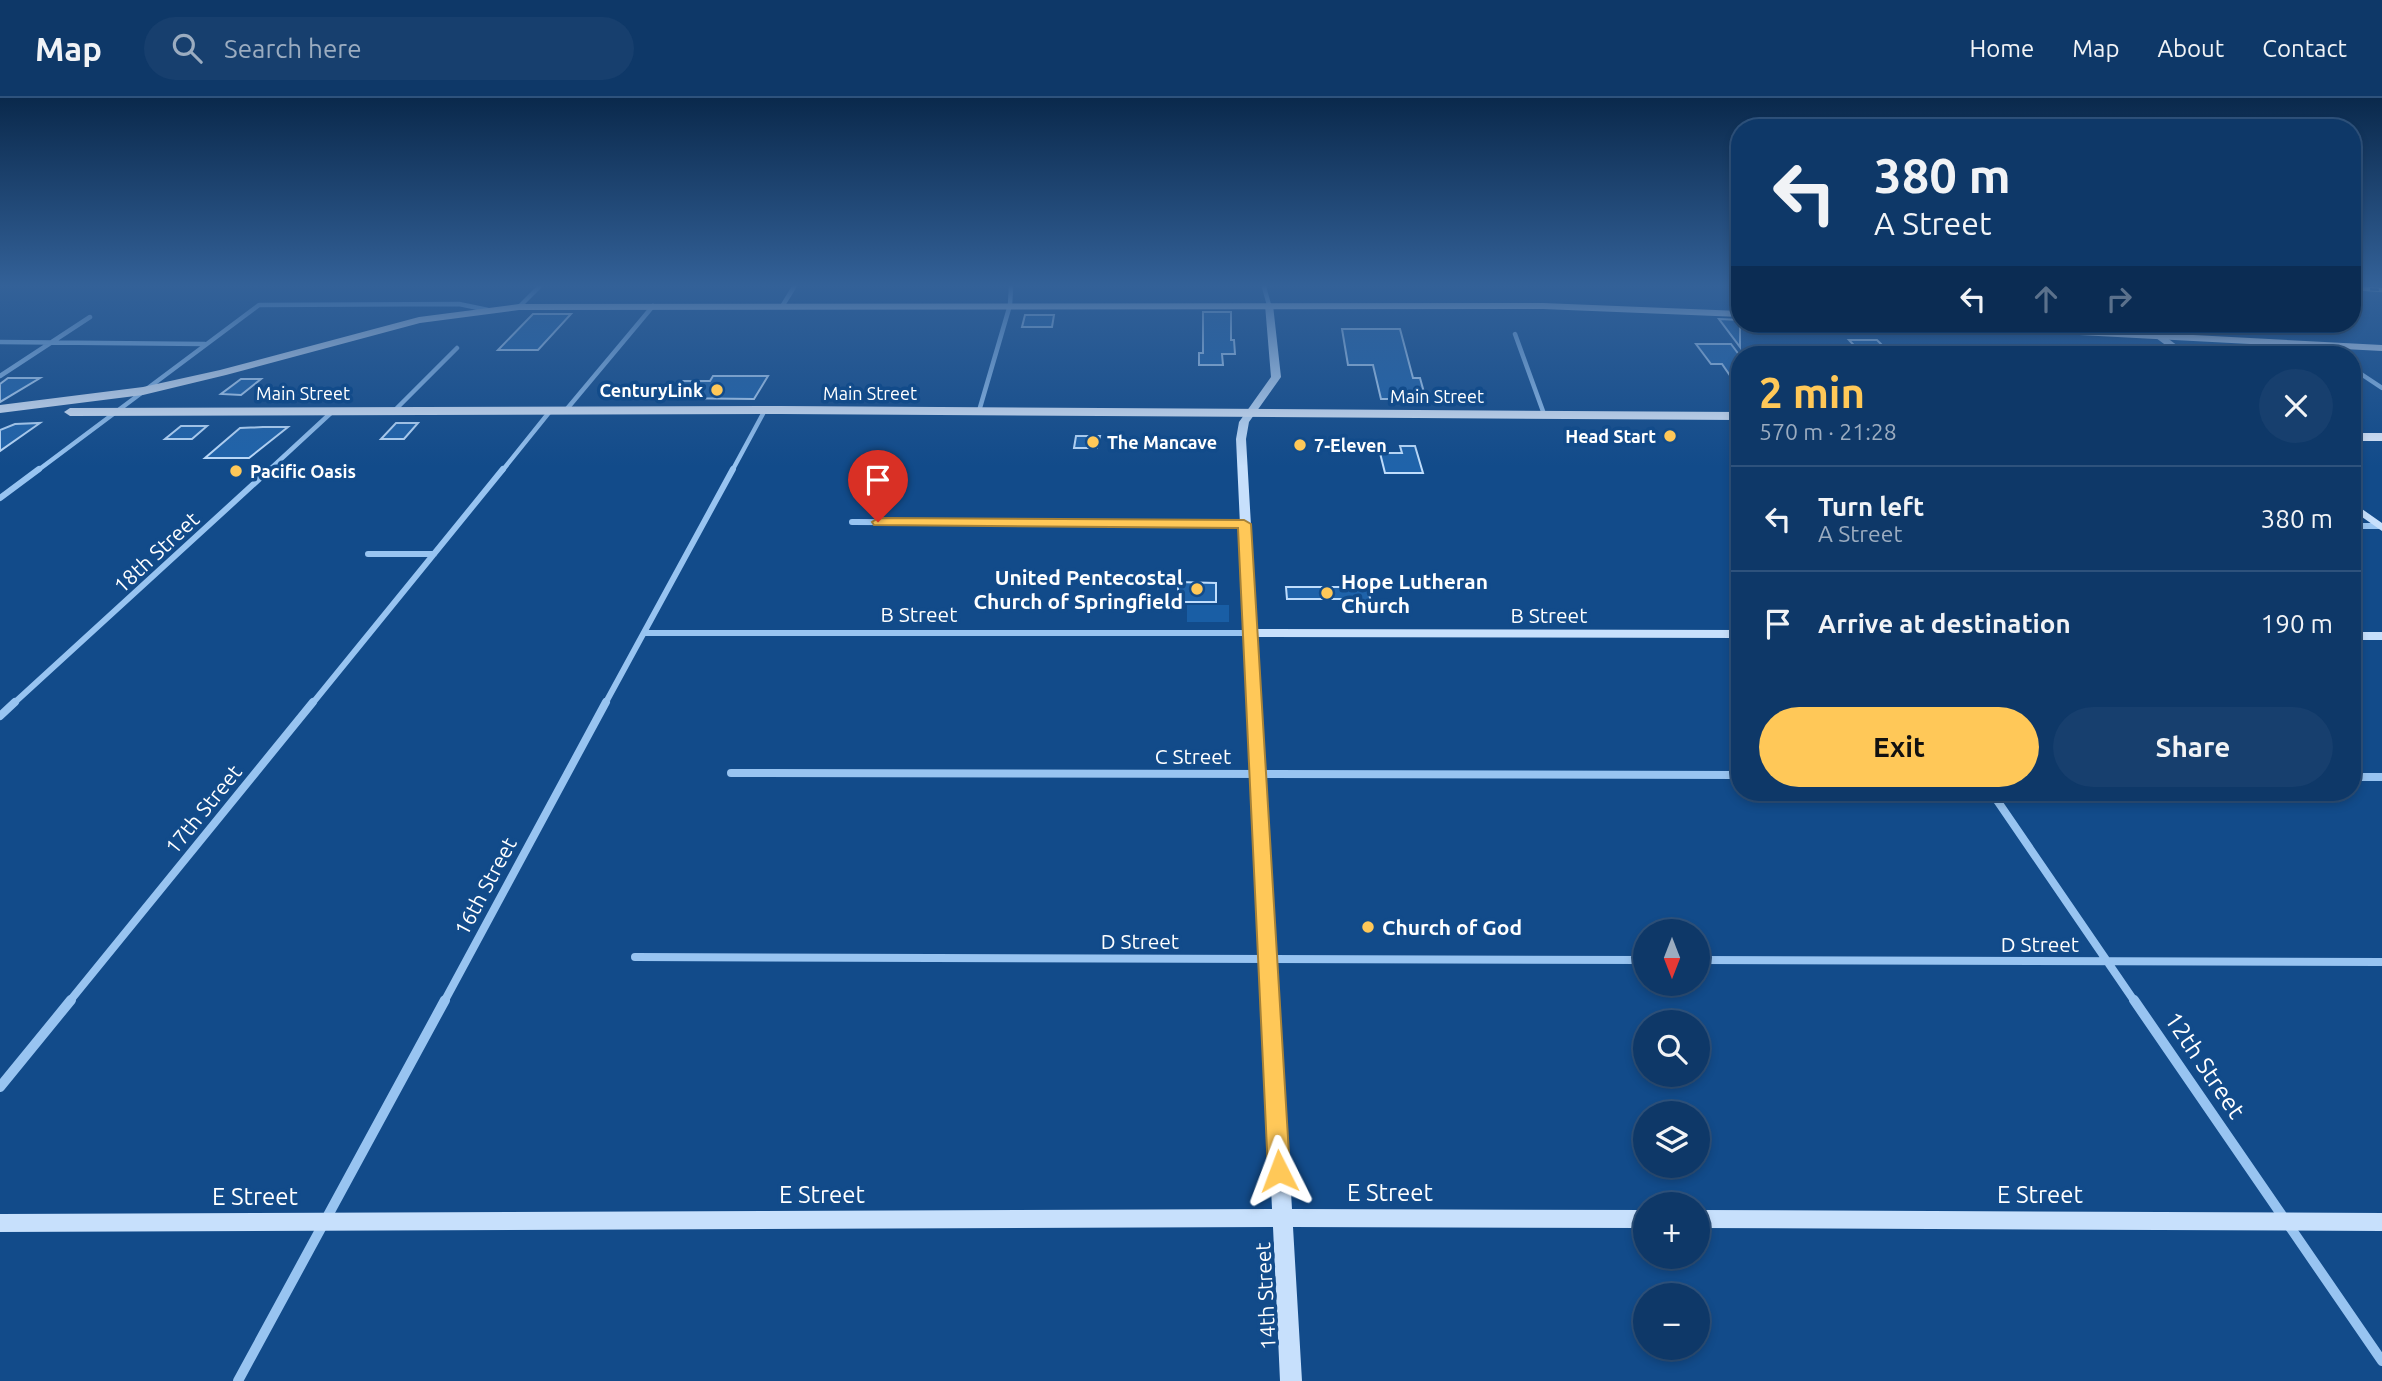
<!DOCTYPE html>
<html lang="en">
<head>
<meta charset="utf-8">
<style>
	body { margin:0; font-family:Ubuntu,sans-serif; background:#173f6e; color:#f1f3f6; height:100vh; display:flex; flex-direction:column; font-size:26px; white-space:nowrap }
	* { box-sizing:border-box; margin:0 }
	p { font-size:23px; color:#9bacc0 }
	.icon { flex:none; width:38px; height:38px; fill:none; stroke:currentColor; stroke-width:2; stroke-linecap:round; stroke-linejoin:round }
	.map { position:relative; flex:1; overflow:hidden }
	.details { position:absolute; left:1731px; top:248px; width:630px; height:455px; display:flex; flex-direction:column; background:#0e3868; border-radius:28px; box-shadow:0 4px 10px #0003,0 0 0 2px #2e527c }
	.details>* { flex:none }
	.guide { position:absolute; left:1731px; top:21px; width:630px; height:214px; border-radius:28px; box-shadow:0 4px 10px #0003,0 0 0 2px #2e527c; background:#0e3868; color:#f1f3f6; overflow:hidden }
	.needle { width:46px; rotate:180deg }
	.tools { position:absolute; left:1633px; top:821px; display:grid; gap:14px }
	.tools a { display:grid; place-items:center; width:77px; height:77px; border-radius:50%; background:#0e3868; box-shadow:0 4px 10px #0003,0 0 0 2px #2e527c; font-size:35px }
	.pin { position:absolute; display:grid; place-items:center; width:60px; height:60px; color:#fff; margin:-72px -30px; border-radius:50% 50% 50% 0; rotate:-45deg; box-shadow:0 0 7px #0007 }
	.pin .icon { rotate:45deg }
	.me { position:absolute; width:77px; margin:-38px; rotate:357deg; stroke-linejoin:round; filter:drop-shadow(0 0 5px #0008) }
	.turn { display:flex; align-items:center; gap:24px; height:147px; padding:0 28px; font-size:32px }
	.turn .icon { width:91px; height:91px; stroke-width:2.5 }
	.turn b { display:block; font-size:49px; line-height:60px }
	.lanes { display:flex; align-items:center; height:66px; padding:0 28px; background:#0003; justify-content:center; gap:35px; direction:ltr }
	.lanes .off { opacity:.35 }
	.round { display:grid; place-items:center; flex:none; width:74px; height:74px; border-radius:37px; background:#173f6e }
	.overview { display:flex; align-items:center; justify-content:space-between; height:119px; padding:0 28px }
	h1 { font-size:42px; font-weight:600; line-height:52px; color:#ffc858 }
	.button { display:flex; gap:14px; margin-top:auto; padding:14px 28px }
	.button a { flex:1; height:80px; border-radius:42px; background:#ffc858; color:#111; font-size:28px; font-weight:600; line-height:80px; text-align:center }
	.button a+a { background:#173f6e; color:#f1f3f6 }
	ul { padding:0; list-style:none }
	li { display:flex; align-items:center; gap:21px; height:105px; padding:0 28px; border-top:2px solid #2e527c }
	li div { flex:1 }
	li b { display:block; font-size:26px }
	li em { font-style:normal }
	header { display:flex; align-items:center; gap:42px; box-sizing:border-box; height:98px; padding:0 35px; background:#0e3868; border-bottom:2px solid #2e527c }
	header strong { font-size:33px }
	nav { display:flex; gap:38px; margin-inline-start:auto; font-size:24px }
	.search { width:490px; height:63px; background:#173f6e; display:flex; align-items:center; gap:18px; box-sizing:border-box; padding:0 24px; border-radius:38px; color:#9bacc0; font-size:26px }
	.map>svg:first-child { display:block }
	.green { fill:#195ea5 }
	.building { fill:#1f63aa; stroke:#bfddfc; stroke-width:2 }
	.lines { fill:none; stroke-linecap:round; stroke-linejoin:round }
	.street-far3 { stroke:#98c4f1; stroke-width:4.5 }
	.street-far2 { stroke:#98c4f1; stroke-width:6 }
	.street-far1 { stroke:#98c4f1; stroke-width:8 }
	.street { stroke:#98c4f1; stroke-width:10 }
	.secondary { fill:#c7e0fc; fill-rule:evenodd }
	.primary { fill:#e2eeff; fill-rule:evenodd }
	.rail-casing { stroke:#fff; stroke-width:4.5 }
	.rail { stroke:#124b8a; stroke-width:2.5; stroke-dasharray:9; stroke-linecap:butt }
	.route { fill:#ffc858; stroke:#a68239; stroke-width:2 }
	.poi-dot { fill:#ffc858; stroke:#124b8a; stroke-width:2.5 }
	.labels { text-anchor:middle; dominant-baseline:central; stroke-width:7; stroke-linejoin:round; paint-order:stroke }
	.far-poi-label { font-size:18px; font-weight:bold; fill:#fff; stroke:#124b8a; text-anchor:start }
	.far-street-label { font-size:18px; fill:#fff; stroke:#124b8a }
	.street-label { font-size:21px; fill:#fff; stroke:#124b8a }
	.poi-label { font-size:21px; font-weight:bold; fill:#fff; stroke:#124b8a; text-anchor:start }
	.near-street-label { font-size:24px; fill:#fff; stroke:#124b8a }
</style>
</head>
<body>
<header>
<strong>Map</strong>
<div class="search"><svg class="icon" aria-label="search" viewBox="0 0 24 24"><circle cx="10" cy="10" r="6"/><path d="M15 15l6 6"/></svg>Search here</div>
<nav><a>Home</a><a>Map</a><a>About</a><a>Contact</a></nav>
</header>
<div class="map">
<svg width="2382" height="1283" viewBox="0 0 2382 1283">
	<rect width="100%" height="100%" fill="#124b8a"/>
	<path class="green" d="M1187 507H1229V524H1187Z"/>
	<path class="building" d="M1203 214H1231V242H1234L1235 256H1222L1223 267H1199V255H1203Z
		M533 216H571L538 252H498Z
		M1025 217H1054L1052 229H1022Z
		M1719 221 1740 222V249Z
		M1342 231H1400L1413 280H1420L1425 298H1412L1413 301H1381L1373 267H1348Z
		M1849 242H1877L1892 257H1863Z
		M1696 246H1731L1740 258V292L1722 266H1711Z
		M713 278H768L754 301 668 300 680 283H710Z
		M8 280H40L0 304V286Z
		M241 281H261L241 297 221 296Z
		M40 325 0 353V332L15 326Z
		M396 325H418L404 341H381Z
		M181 328H207L192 341H165Z
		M263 329H288L249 360H205L240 330Z
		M1076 338H1100L1097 350H1074Z
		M1400 348H1415L1423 375H1385L1380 355H1402Z
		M1346 481H1359L1363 482 1364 487H1368L1372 513 1345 514 1341 501H1287L1286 489H1343L1342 482Z
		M1178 484 1216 485V504H1178Z"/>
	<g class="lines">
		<path class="street-far3" d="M1264 189 1269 207
			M783 207 794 189
			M519 209 539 189
			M1515 236 1544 316
			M0 244 205 246
			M2316 247 2332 257
			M2352 270 2382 290
			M0 278 90 219
			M395 312 457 250
			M566 312 653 208
			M979 313 1010 207 1011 189
			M37 373 259 207 459 206 488 212
			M268 373 333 313
			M502 373 551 312
			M732 373 765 312"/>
		<path class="street-far2" d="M0 400 39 371
			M852 424 1244 426
			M2352 428H2380
			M368 456H434
			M644 535H1250
			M13 606 270 371
			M312 606 503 371
			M605 606 733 371"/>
		<path class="street-far1" d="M0 618 15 604
			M731 675 1740 677
			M2352 679H2382
			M1992 695 2135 904
			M635 859 1645 862
			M1698 862 2382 864
			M69 904 313 604
			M444 904 606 604"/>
		<path class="street" d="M2134 902 2382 1263
			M0 989 71 902
			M238 1283 445 902"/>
		<path class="secondary" d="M1269 204 1273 207 1281 279 1249 324 1246 341 1257 531 1740 532V540L1258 539 1292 1111 1645 1112V1130L1293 1129 1302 1283H1280L1273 1129 0 1134V1116L1272 1111 1236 341 1239 324 1271 279 1265 207Z
			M2156 236H2162L2190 257H2179L2156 240Z
			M2352 404 2382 425V433L2352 412Z
			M2352 534H2382V542H2352Z
			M1698 1112 2382 1115V1133L1698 1130Z"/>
		<path class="primary" d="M1543 205 1740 213V219L1543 211 519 212 420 225 226 277 143 297 0 315V307L143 289 220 272 419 219 519 206Z
			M1923 226H1986L2382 247V253L1928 229Z
			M781 308 1740 314V322L781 316 70 318 64 314 70 310Z
			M2352 335H2382V343H2352Z"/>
		<defs>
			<path id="rail" d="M2352 190 2382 192"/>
		</defs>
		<use href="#rail" class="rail-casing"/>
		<use href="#rail" class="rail"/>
	</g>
	<linearGradient id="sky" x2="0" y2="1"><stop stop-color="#0a294c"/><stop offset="0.51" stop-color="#336198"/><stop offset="1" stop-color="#336198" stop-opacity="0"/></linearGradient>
	<rect width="2382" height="368" fill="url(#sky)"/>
	<path class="route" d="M878 420 1244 422 1251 426 1290 1073 1287 1080 1279 1082 1272 1080 1268 1073 1238 430 874 427 872 424Z"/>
	<g class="poi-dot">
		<circle cx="717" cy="292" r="7"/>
		<circle cx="1670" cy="338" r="7"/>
		<circle cx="1093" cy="344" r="7"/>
		<circle cx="1300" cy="347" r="7"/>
		<circle cx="236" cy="373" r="7"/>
		<circle cx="1197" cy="491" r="7"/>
		<circle cx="1327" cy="495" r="7"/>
		<circle cx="1368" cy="829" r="7"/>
	</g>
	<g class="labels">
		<g class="far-poi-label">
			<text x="703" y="292" text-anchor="end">CenturyLink</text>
			<text x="1656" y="338" text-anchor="end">Head Start</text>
			<text x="1107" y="344">The Mancave</text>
			<text x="1314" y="347">7-Eleven</text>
			<text x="250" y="373">Pacific Oasis</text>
		</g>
		<g class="far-street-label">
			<text x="303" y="295">Main Street</text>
			<text x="870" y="295">Main Street</text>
			<text x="1437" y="298">Main Street</text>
		</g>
		<g class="street-label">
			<text transform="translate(156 454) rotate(-43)">18th Street</text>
			<text x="919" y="516">B Street</text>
			<text x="1549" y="517">B Street</text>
			<text x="1193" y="658">C Street</text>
			<text transform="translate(203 711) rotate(-51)">17th Street</text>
			<text transform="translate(485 788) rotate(-62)">16th Street</text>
			<text x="1140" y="843">D Street</text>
			<text x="2040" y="846">D Street</text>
			<text transform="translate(1265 1198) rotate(-93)">14th Street</text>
		</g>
		<g class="poi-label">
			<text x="1183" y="479" text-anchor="end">United Pentecostal<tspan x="1183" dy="24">Church of Springfield</tspan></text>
			<text x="1341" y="483">Hope Lutheran<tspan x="1341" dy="24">Church</tspan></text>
			<text x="1382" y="829">Church of God</text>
		</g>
		<g class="near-street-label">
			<text transform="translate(2205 967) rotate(56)">12th Street</text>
			<text x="1390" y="1094">E Street</text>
			<text x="822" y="1096">E Street</text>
			<text x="2040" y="1096">E Street</text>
			<text x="255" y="1098">E Street</text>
		</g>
	</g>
</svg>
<div class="tools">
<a><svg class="needle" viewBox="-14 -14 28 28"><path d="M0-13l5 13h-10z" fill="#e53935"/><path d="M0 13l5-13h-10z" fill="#9bacc0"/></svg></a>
<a><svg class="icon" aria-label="search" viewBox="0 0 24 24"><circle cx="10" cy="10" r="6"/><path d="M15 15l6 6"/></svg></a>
<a><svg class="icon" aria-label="layers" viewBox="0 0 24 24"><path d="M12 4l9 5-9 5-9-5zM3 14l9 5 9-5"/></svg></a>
<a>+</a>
<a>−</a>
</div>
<div class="pin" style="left:878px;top:424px;background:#d93025"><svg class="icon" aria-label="arrive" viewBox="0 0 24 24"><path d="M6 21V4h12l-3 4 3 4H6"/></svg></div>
<svg class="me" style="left:1279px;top:1073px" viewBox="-20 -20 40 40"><path d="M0-17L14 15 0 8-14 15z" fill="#ffc858" stroke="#fff" stroke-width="4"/></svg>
<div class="guide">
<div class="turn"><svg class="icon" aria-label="left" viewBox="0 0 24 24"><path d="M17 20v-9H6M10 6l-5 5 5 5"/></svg><div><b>380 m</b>A Street</div></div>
<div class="lanes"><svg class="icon" aria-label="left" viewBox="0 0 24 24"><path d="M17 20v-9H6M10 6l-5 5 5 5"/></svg><svg class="icon off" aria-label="ahead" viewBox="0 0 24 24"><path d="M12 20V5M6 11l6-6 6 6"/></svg><svg class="icon off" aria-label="right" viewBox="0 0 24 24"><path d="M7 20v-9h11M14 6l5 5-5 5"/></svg></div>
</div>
<section class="details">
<div class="overview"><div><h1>2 min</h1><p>570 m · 21:28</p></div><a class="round"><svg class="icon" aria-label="close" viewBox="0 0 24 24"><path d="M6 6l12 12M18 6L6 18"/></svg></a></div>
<ul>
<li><svg class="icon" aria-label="left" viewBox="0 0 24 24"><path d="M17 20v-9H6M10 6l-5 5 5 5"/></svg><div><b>Turn left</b><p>A Street</p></div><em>380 m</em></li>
<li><svg class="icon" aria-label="arrive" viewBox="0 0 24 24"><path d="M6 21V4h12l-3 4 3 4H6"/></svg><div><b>Arrive at destination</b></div><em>190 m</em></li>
</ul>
<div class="button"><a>Exit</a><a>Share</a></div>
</section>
</div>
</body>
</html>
